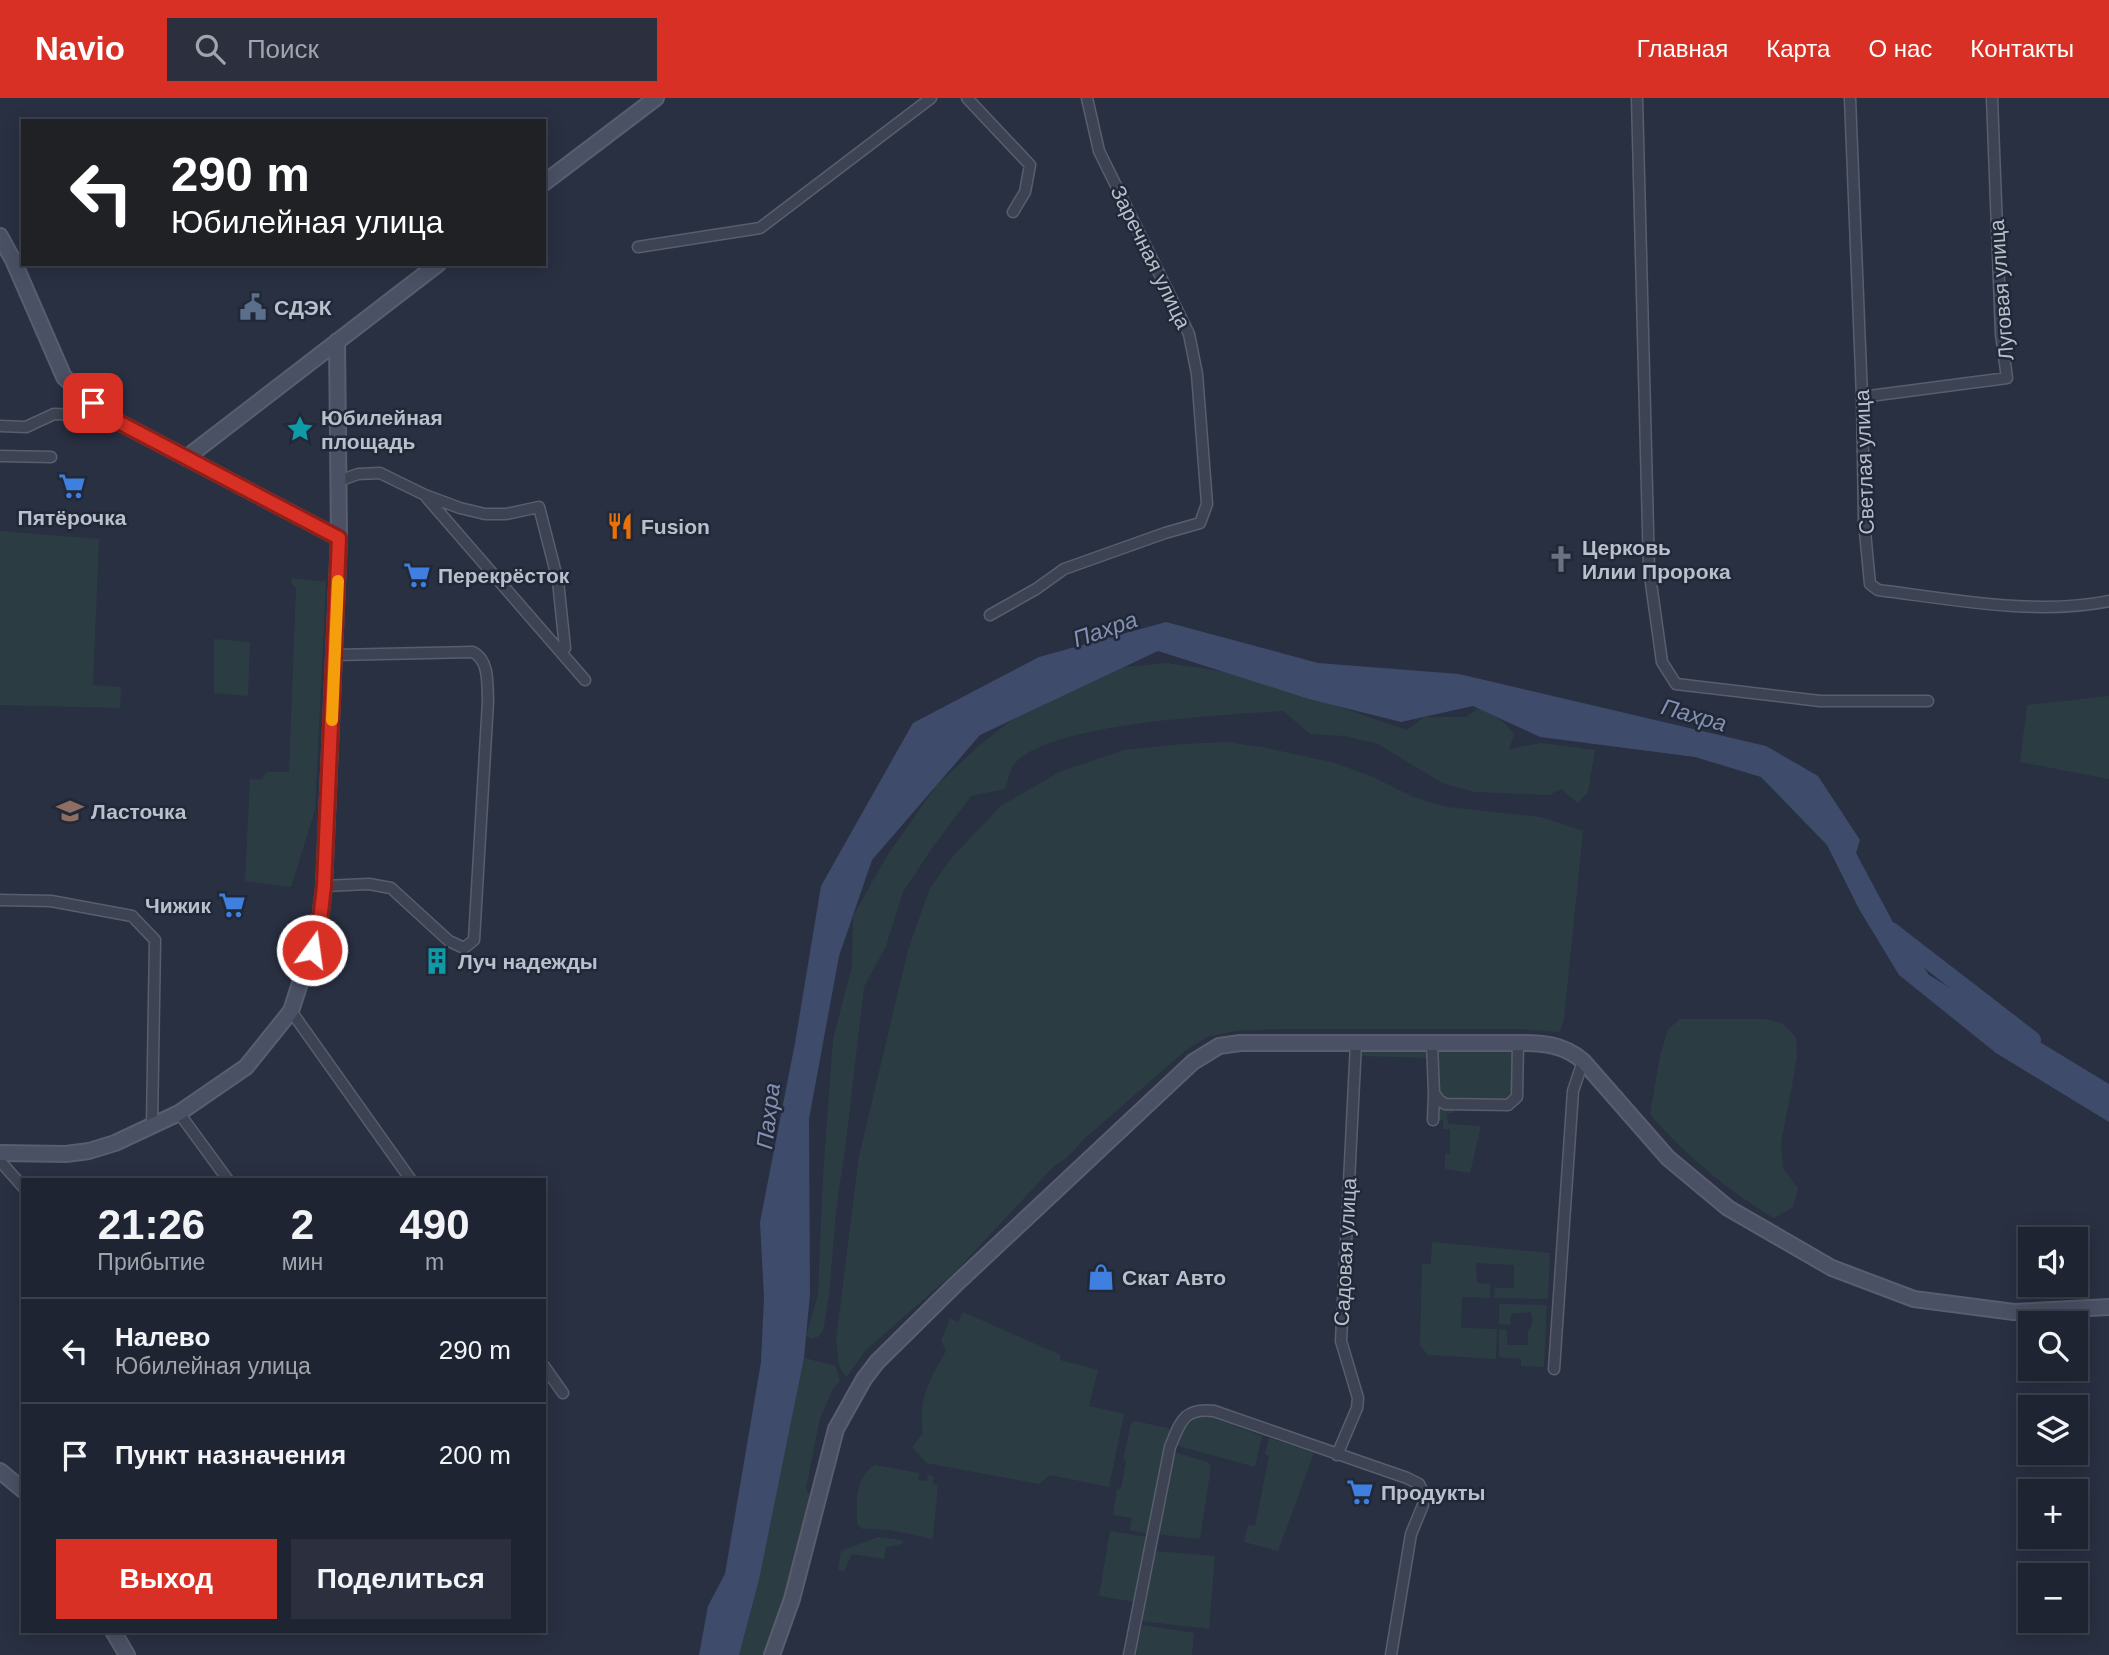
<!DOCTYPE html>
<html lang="ru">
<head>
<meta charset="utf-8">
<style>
	body { margin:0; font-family:Helvetica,sans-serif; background:#2c303e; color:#f1f3f6; height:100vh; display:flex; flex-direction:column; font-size:26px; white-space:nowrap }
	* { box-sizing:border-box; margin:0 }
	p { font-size:23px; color:#a1a4ac }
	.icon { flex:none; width:38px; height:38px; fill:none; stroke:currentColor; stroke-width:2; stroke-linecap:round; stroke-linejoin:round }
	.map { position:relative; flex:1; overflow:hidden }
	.panel { position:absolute; left:21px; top:1080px; width:525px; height:455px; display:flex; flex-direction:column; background:#1f2432; border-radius:0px; box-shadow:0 4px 18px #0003,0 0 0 2px #3c414d }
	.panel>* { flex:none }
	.top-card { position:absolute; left:21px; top:21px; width:525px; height:147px; border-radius:0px; box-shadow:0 4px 18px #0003,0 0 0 2px #3c414d; background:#202124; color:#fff; overflow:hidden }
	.tools { position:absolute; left:2018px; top:1129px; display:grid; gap:14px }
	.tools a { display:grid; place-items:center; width:70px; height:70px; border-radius:0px; background:#1f2432; box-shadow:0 4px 18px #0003,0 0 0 2px #3c414d; font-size:35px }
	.pin { position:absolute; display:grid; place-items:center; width:60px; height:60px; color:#fff; margin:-30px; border-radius:14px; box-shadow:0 4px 10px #0006 }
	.me { position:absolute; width:77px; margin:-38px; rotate:14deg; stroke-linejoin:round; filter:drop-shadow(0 0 5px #0008) }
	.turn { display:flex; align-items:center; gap:24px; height:147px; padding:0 35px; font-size:32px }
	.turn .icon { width:91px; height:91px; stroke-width:2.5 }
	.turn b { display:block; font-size:49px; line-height:60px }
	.eta { display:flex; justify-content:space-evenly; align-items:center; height:119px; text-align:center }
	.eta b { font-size:42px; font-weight:800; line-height:49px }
	.cta { display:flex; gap:14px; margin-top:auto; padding:14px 35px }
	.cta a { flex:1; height:80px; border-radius:0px; background:#d93025; color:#fff; font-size:28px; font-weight:800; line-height:80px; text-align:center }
	.cta a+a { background:#2c303e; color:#f1f3f6 }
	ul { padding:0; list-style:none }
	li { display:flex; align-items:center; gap:21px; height:105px; padding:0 35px; border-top:2px solid #3c414d }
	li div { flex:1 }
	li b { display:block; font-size:26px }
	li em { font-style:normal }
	header { display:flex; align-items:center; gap:42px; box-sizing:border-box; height:98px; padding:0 35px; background:#d93025; color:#fff }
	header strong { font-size:33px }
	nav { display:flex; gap:38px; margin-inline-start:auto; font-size:24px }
	.search { width:490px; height:63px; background:#2c303e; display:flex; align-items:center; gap:18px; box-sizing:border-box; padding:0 24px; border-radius:0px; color:#a1a4ac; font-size:26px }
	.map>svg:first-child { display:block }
	.green { fill:#2b3d43 }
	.water { fill:#3f4b6b }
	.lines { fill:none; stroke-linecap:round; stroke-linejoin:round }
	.river { stroke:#3f4b6b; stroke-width:18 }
	.street-casing { stroke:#585e6d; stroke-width:13 }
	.secondary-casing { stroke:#585e6d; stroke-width:18 }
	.street { stroke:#3d4352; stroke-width:10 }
	.secondary { stroke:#4b5165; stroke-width:14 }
	.route-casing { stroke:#8d1f18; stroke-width:18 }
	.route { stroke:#d93025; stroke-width:12 }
	.slow { stroke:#f59e0b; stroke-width:12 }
	.labels { text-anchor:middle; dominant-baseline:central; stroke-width:5; stroke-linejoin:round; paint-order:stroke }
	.street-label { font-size:21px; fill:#babfcc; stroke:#212838 }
	.poi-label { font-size:21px; font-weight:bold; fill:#babfcc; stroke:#212838; text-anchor:start }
	.water-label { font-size:23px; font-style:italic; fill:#8390b2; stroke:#212838 }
</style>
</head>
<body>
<header>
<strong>Navio</strong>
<div class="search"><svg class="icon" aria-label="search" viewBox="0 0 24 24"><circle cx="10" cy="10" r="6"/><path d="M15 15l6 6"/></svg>Поиск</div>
<nav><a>Главная</a><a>Карта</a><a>О нас</a><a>Контакты</a></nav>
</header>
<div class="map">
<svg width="2109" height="1557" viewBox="0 0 2109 1557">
	<rect width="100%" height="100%" fill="#293042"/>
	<path class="green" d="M0 433 99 441 93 587 121 589 120 610 0 607Z
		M292 480 326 484 315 712 291 789 245 783 250 681 262 682 266 674H289L296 490 291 485Z
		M214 541 250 544 248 598 214 595Z
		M1166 565 1227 574 1337 608 1407 632 1424 619H1466L1479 610C1493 617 1506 623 1514 637L1509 651 1541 645 1595 652 1588 694 1578 705 1561 691 1549 697 1475 694 1442 685 1378 646 1344 638 1310 636 1283 613C1226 617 1053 624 1015 665 1010 671 1008 683 1005 691L971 698 932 750 903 794 886 848 864 889 846 1044 836 1113 829 1198 823 1233 818 1239 812 1241 806 1238 818 1197 823 1078 833 941 852 868 853 818 888 756 937 687 982 645 1012 622 1124 569Z
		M2109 598V681L2020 664 2027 607Z
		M1226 644 1262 649 1335 665 1371 678 1413 699 1447 709 1541 719 1583 733 1564 921 1560 934 1518 931H1278L1236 933 1207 939 1186 952 1084 1041 1067 1060 1055 1067 956 1173 866 1252 846 1280 839 1268 836 1243 859 1058 908 852 930 790 952 759 1001 708 1059 674 1124 652 1183 646Z
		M1680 921H1766L1783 926 1796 939 1797 960 1781 1046 1783 1070 1798 1090 1793 1109 1774 1120C1726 1091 1687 1059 1650 1016L1660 958 1668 931Z
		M1363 951H1420L1428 956V960L1359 958Z
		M1446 951H1505L1512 954 1514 960 1513 1003 1439 1002 1437 958 1440 953Z
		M1437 1012H1454V1015H1447L1448 1026 1481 1028 1470 1075 1445 1071V1056H1450V1031H1443V1022H1437Z
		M1432 1144 1550 1155 1548 1201 1494 1200 1495 1186 1496 1190H1514V1167L1476 1165 1477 1185 1490 1186V1200L1462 1199 1461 1230 1497 1231 1496 1261 1428 1257 1420 1247 1422 1166H1431Z
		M1499 1206 1547 1207 1544 1269 1521 1268V1261L1499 1259V1231L1507 1232V1247H1528V1233L1532 1227V1217L1530 1214 1511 1216 1510 1227 1499 1226Z
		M963 1214 1061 1257 1060 1262 1098 1272 1089 1308 1124 1316 1109 1389 1050 1377 1039 1386 926 1365 912 1349 923 1335C917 1303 930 1281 946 1253L941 1243 950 1220 958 1224Z
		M804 1260 836 1268 840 1283 833 1291 820 1320 806 1390 815 1410 772 1557H739L759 1482Z
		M1199 1315 1262 1338 1255 1369 1175 1347 1188 1321Z
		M1134 1323 1169 1330 1171 1334 1150 1436 1130 1432 1132 1420 1113 1417 1117 1391H1121L1126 1363 1123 1362 1131 1325Z
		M1269 1340 1314 1355 1278 1453 1244 1444 1248 1427 1255 1428 1269 1358 1265 1356Z
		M1177 1355 1208 1364 1211 1369 1200 1441 1156 1436 1171 1359Z
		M875 1367 919 1375 918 1382 927 1383 928 1376 934 1379 933 1386 938 1387 933 1440 930 1441C907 1435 886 1430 862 1431L857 1426C857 1403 854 1381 875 1367Z
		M1110 1433 1147 1439 1135 1504 1099 1498Z
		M878 1439 902 1442V1446L886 1449 884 1461 852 1456 844 1473 838 1472 841 1453Z
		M1155 1453 1215 1458 1209 1531 1142 1523Z
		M1142 1527 1194 1535 1192 1557H1136Z"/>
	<path class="water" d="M1166 524 1318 565 1459 576 1766 648 1818 678 1860 742 1856 755 1895 828 1929 877 2109 986V1024L1996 955 1899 877 1859 811 1827 747 1761 679 1695 659 1540 639 1473 608 1401 624 1309 601 1158 553 980 637 872 762 839 858 809 1021 810 1196 804 1260 759 1482 739 1557H699L708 1508 725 1476 761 1264 764 1199 760 1124 795 945 821 788 913 625 1039 559Z"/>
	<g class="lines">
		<path class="river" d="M1891 833 2032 942"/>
		<defs>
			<path id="street" d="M967 0 1030 67 1025 94 1013 114
				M1637 0 1649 471 1662 564 1676 586 1820 603H1928
				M1850 0 1862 299 1864 423 1870 486 1878 492C1951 501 2036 518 2109 503
				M638 149 760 130 931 0
				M1862 299 2007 280 2001 236 1992 0
				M0 328 26 329 54 316 107 318
				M0 358 51 359
				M339 383 358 376 380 375 425 397 460 410 485 416H506L539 409 558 483 565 550 560 553
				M427 400 585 582
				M990 517 1036 491 1064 471 1165 435 1200 425 1207 406 1197 276 1189 236 1099 53 1087 0
				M324 788 369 786 391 790 449 843 464 850 474 842 488 603C487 587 490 563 473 554L335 557
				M0 802 51 803 132 818 155 842 152 1028
				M291 913 411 1082
				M1432 946 1434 995 1433 1022
				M1434 995 1439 1002 1445 1006 1508 1007 1517 999 1518 945
				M179 1015 228 1082
				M0 1063 23 1089
				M544 1268 563 1295
				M1554 1271 1573 993 1583 963
				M1337 1357 1357 1310 1358 1300 1341 1243 1356 945
				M1129 1557 1170 1349C1180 1325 1183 1309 1214 1313L1407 1380 1419 1386 1424 1396 1423 1407 1411 1436 1391 1557"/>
			<path id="secondary" d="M544 85 656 0
				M0 138 13 162 64 279 107 318 339 440
				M186 360 438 166
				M0 1055 66 1056 89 1053 115 1045 179 1015 246 969 291 913 320 823 324 788 339 440 337 243
				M0 1373 23 1392
				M113 1533 127 1557
				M772 1557 792 1501 836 1331 864 1281 877 1264 955 1187 1193 964 1219 948 1240 945H1518C1543 945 1563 946 1583 963L1668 1060 1728 1110 1832 1170 1914 1201 2014 1214 2109 1209"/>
		</defs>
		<use href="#street" class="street-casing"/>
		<use href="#secondary" class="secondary-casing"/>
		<use href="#street" class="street"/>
		<use href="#secondary" class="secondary"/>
	</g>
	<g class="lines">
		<defs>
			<path id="route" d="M93 305 107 318 339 440 324 788 320 823 312 852"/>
		</defs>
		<use href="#route" class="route-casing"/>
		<use href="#route" class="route"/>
		<path class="slow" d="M332 622 338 483"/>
	</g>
	<defs>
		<symbol id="civic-bare" viewBox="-9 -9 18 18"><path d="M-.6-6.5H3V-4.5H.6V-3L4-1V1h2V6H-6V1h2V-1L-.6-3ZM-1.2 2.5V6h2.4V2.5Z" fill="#5c6f8a" stroke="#212838" stroke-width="2.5" paint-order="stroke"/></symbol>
		<symbol id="sight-bare" viewBox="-9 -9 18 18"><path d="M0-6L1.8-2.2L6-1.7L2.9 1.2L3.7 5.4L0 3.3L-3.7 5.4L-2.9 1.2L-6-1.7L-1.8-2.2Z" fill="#0f9aa8" stroke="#212838" stroke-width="2.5" paint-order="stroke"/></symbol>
		<symbol id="supermarket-bare" viewBox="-9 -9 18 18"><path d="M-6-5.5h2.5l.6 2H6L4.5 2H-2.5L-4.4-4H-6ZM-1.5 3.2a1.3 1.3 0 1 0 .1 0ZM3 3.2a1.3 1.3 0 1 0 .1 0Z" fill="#3f7fe0" stroke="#212838" stroke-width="2.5" paint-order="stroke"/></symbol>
		<symbol id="restaurant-bare" viewBox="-9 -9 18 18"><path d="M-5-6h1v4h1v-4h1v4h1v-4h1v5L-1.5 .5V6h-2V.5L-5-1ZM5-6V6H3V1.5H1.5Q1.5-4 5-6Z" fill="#e8710a" stroke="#212838" stroke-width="2.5" paint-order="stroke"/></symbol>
		<symbol id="church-bare" viewBox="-9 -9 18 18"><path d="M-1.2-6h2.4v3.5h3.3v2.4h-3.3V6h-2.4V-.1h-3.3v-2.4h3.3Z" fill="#6b7280" stroke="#212838" stroke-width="2.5" paint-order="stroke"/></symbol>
		<symbol id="school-bare" viewBox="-9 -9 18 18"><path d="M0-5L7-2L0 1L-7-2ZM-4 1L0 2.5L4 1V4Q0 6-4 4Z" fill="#8d6e63" stroke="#212838" stroke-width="2.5" paint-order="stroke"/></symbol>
		<symbol id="building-bare" viewBox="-9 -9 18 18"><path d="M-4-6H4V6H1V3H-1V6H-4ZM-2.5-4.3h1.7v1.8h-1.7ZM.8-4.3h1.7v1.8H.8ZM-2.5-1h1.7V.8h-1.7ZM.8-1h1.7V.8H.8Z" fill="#0f9aa8" stroke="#212838" stroke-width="2.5" paint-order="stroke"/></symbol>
		<symbol id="shop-bare" viewBox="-9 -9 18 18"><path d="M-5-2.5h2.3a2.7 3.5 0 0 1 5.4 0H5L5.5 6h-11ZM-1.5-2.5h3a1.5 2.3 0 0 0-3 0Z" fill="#3f7fe0" stroke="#212838" stroke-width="2.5" paint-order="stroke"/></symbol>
	</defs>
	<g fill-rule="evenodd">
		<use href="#civic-bare" x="234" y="190" width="38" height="38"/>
		<use href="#sight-bare" x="281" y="312" width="38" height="38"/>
		<use href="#supermarket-bare" x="53" y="369" width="38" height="38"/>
		<use href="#restaurant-bare" x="601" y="409" width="38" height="38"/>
		<use href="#church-bare" x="1542" y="442" width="38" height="38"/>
		<use href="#supermarket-bare" x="398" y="458" width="38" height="38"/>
		<use href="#school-bare" x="51" y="694" width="38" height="38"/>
		<use href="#supermarket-bare" x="213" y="788" width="38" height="38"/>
		<use href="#building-bare" x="418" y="844" width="38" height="38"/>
		<use href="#shop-bare" x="1082" y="1160" width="38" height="38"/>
		<use href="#supermarket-bare" x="1341" y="1375" width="38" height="38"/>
	</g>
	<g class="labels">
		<g class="street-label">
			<text transform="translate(1151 159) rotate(64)">Заречная улица</text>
			<text transform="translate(2001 192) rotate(-94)">Луговая улица</text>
			<text transform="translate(1864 364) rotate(-92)">Светлая улица</text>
			<text transform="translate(1345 1154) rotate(-87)">Садовая улица</text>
		</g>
		<g class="poi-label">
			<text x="274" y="209">СДЭК</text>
			<text x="321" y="319">Юбилейная<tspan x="321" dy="24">площадь</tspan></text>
			<text x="72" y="419" text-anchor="middle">Пятёрочка</text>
			<text x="641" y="428">Fusion</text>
			<text x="1582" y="449">Церковь<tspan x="1582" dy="24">Илии Пророка</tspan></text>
			<text x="438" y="477">Перекрёсток</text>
			<text x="91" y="713">Ласточка</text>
			<text x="211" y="807" text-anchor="end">Чижик</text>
			<text x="458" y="863">Луч надежды</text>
			<text x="1122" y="1179">Скат Авто</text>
			<text x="1381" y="1394">Продукты</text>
		</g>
		<g class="water-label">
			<text transform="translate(1105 531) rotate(-19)">Пахра</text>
			<text transform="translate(1694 617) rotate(16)">Пахра</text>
			<text transform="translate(768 1018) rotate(-83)">Пахра</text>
		</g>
	</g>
</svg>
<div class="tools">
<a><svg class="icon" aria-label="sound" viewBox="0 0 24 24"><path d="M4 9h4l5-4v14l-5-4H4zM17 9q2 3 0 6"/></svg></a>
<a><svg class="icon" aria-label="search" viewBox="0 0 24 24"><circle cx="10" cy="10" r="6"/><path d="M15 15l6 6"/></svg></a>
<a><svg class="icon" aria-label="layers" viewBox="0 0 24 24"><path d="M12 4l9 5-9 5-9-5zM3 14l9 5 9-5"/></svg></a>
<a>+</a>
<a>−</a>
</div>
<div class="pin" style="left:93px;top:305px;background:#d93025"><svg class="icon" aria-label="arrive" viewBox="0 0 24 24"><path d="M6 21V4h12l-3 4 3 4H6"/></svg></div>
<svg class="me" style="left:312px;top:852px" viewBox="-20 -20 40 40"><circle r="17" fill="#d93025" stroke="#fff" stroke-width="3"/><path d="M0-11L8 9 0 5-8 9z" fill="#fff"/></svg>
<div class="top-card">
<div class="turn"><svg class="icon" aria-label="left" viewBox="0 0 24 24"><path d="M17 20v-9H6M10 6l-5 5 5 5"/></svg><div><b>290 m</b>Юбилейная улица</div></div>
</div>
<section class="panel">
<div class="eta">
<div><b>21:26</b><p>Прибытие</p></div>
<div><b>2</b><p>мин</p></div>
<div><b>490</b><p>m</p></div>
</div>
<ul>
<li><svg class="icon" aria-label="left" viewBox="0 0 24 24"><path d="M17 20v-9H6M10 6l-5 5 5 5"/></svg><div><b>Налево</b><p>Юбилейная улица</p></div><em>290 m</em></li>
<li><svg class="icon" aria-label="arrive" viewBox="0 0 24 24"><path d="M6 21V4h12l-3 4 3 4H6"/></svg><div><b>Пункт назначения</b></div><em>200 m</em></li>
</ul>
<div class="cta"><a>Выход</a><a>Поделиться</a></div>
</section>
</div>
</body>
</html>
